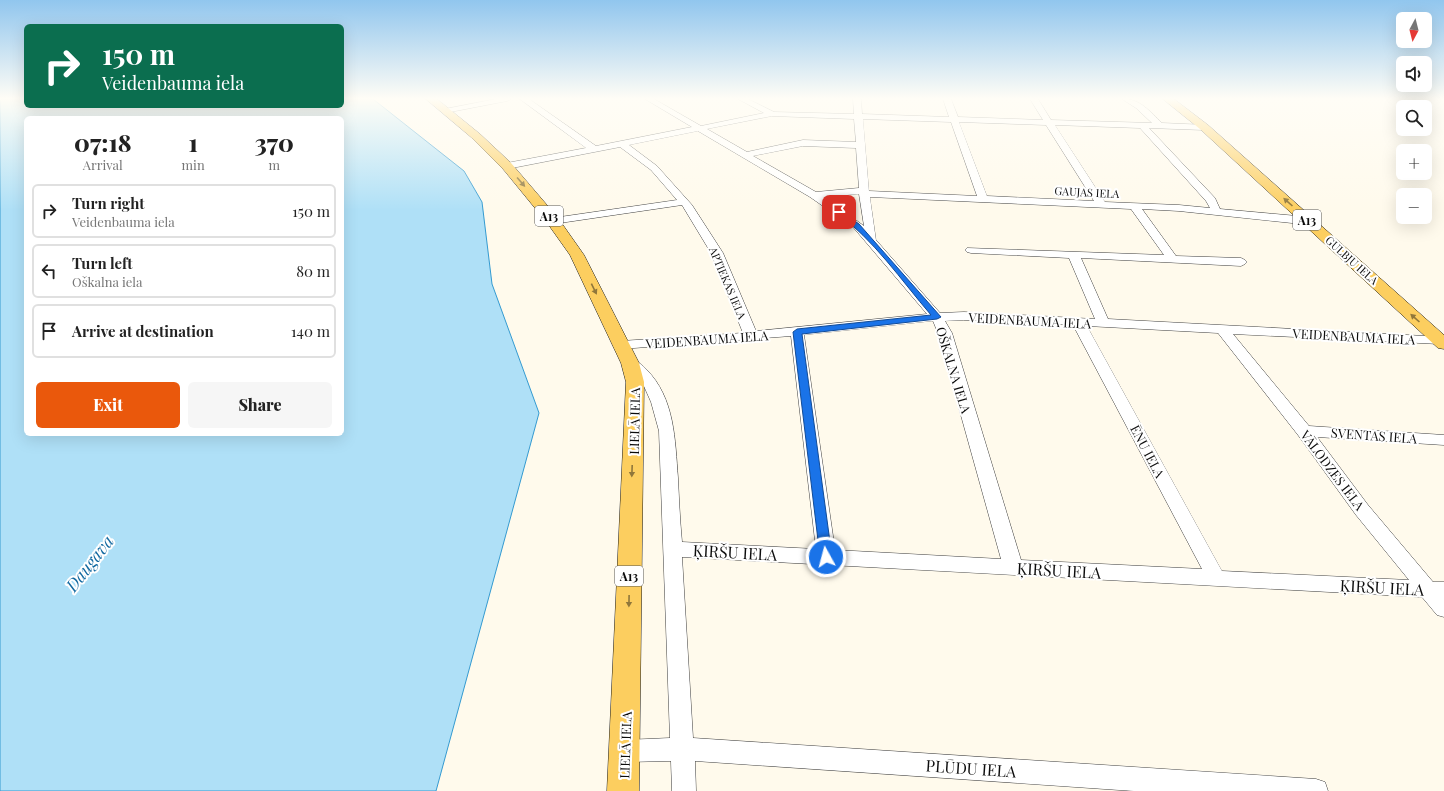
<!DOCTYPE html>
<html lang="en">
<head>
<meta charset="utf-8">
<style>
	body { margin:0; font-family:"Playfair Display",serif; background:#f6f6f6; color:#222; height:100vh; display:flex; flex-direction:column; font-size:15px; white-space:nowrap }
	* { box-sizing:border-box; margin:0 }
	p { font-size:13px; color:#767676 }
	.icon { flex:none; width:22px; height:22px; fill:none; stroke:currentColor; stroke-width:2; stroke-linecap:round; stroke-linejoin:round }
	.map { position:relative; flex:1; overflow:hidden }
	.panel { position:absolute; left:24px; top:116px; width:320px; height:320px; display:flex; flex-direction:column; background:#fff; border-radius:6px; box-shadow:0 4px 16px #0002 }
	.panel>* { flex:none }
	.banner { position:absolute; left:24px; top:24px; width:320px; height:84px; border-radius:6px; box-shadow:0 4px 16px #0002; background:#0b6e4f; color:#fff; overflow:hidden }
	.needle { width:26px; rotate:187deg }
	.tools { position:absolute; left:1396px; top:12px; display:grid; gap:8px }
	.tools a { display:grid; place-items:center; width:36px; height:36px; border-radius:6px; background:#fff; box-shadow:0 4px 16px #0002; font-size:20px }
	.pin { position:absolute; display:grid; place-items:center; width:34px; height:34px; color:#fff; margin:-17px; border-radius:8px; box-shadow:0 2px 6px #0006 }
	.me { position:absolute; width:44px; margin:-22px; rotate:353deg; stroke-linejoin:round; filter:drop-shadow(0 0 3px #0008) }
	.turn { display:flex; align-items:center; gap:14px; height:84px; padding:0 12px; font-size:18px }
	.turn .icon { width:52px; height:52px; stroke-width:2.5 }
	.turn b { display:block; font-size:28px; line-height:34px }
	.eta { display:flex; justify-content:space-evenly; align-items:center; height:68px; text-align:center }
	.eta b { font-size:24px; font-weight:800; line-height:28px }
	.primary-button { display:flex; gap:8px; margin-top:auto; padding:8px 12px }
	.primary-button a { flex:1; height:46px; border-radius:6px; background:#ea580c; color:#fff; font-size:16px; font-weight:800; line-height:46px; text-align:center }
	.primary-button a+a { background:#f6f6f6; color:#222 }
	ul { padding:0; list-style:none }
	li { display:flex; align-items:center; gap:12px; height:54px; margin:0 8px 6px; padding:0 4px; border:2px solid #e0e0e0; border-radius:6px }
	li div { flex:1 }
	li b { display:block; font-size:15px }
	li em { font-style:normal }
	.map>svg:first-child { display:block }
	.water { fill:#afe0f7; stroke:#349ad0; fill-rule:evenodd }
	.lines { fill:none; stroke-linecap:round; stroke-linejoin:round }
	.minor-casing { stroke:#3f3f3f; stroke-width:1 }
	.major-casing { stroke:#1d1d1d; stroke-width:1 }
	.minor { fill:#fff; fill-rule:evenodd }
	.major { fill:#fcce5f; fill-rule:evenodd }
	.oneway { fill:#90773a }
	.route { fill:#1a73e8; stroke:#114b97 }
	.labels { text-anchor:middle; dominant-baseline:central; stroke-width:4; stroke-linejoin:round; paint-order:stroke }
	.far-street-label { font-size:11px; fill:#0c0c0c; stroke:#fff }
	.shield { fill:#fff; stroke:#555; stroke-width:1 }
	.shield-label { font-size:12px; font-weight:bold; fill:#0c0c0c }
	.street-label { font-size:13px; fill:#0c0c0c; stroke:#fff }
	.near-street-label { font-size:16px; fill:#0c0c0c; stroke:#fff }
	.near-water-label { font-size:17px; font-style:italic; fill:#136aa1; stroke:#fff }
</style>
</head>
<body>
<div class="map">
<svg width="1444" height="791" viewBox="0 0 1444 791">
	<rect width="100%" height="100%" fill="#fffaec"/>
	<path class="water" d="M0 99H26V106H342V99H373L464 171 482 202 492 284 539 413 436 791H0ZM26 118H342V434H26Z"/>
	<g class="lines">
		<defs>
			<path id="minor" d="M496 99H511L507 101 445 113 441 111 445 109Z
				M520 99H529L596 146 692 127 645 99H654L701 126 764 113 738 99H748L774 112 854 114 853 99H861L862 114 949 117 943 99H951L958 117 1043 120 1030 99H1038L1051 120 1152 123 1136 108 1122 99C1140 98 1150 112 1162 123L1207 125 1208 127 1204 130 1149 128 1215 198 1220 209 1308 217 1313 220 1308 223H1292L1179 211 1142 209 1176 256 1241 258 1245 260 1247 262 1245 264 1241 266 1081 258 1108 319 1444 337V343L1440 344 1233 334 1309 426 1444 435V445L1317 437 1368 505 1433 582H1444V617L1437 615 1422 597 682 557 693 738 1316 779 1325 782 1328 791H1134L695 761 696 791H672L671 761 625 762 617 759 613 751 617 743 625 740 670 738 659 431 651 402 643 384 623 363 625 360C634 358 640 363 646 369 675 398 675 440 678 478 679 499 680 521 682 542L816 549 791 336 621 349 616 348 614 345 616 342 621 341 743 333 711 253 682 205 553 224 549 223 548 221 553 218 677 200 651 170 620 147 507 169 504 168 502 166 507 163 586 148ZM772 116 854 119 856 142 803 140 747 152 707 129ZM863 119 951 122 977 196 869 191ZM959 122 1046 125 1094 201 987 196ZM1055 125 1140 128 1206 201 1210 208 1179 205 1105 202ZM698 131 810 197 853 227 927 314 756 331 723 253 692 205 657 166 629 145ZM803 146 856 148 859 188 816 192 753 156ZM859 194 864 226 824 197ZM870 197 1131 209 1164 255 967 248 965 250 967 252 971 253 1069 258 1095 319 964 312 940 313 876 240ZM964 320 1073 325 1202 569 1021 560 952 333 945 321ZM933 321 938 333 1001 559 835 550 804 335ZM1087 326 1218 333 1298 435 1356 515 1409 580 1222 571Z"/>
			<path id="major" d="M426 99H437L480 134 511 163 558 218 584 255 639 363 644 382 639 791H607L626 382 621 363 570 255 548 224 503 169 472 138Z
				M1163 99H1174L1208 125 1444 335V349L1438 348 1200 129Z"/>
		</defs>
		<use href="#minor" class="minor-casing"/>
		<use href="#major" class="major-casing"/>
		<use href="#minor" class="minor"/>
		<use href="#major" class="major"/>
	</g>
	<defs><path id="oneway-solid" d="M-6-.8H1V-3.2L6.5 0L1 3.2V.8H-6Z"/></defs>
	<g class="oneway">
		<use href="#oneway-solid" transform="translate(521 182) rotate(49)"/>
		<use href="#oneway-solid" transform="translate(1288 202) rotate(-138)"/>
		<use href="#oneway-solid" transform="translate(594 289) rotate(64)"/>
		<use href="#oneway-solid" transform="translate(1415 318) rotate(-138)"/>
		<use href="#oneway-solid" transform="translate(632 471) rotate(92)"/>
		<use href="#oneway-solid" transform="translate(629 601) rotate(91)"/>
	</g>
	<linearGradient id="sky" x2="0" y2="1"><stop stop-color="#91c6ee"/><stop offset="0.47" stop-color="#fffdf6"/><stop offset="1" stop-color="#fffdf6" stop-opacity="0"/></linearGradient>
	<rect width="1444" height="210" fill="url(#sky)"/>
	<path class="route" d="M839 210 859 224 941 317 937 319 802 334 832 557 830 561 826 562 822 561 820 557 793 332 797 329 931 315C901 280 874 240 837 213L836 212Z"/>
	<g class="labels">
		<g class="far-street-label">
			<text transform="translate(1087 192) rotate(3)">GAUJAS IELA</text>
			<text transform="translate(1352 260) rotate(42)">GULBJU IELA</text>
			<text transform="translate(728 283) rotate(67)">APTIEKAS IELA</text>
		</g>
		<g class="shield">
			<rect x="535" y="206" width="28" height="20" rx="3"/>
			<rect x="1293" y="210" width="28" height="20" rx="3"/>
			<rect x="615" y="566" width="28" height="20" rx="3"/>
		</g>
		<g class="shield-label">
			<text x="549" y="216">A13</text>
			<text x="1307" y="220">A13</text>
			<text x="629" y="576">A13</text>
		</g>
		<g class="street-label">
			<text transform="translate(1030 320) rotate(3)">VEIDENBAUMA IELA</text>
			<text transform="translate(1354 336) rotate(3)">VEIDENBAUMA IELA</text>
			<text transform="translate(707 339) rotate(-4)">VEIDENBAUMA IELA</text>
			<text transform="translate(954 370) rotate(73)">OŠKALNA IELA</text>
			<text transform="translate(634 421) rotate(-89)">LIELĀ IELA</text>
			<text transform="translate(1374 435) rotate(4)">SVENTAS IELA</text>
			<text transform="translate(1148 451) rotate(62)">ĒNU IELA</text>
			<text transform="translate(1333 470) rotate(53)">VĀLODZES IELA</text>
			<text transform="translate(625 745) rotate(-88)">LIELĀ IELA</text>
		</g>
		<g class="near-street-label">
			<text transform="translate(735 552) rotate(3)">ĶIRŠU IELA</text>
			<text transform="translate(1059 570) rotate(3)">ĶIRŠU IELA</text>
			<text transform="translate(1382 587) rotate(3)">ĶIRŠU IELA</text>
			<text transform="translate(971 768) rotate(4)">PLŪDU IELA</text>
		</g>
		<g class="near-water-label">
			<text transform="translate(89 563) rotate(-52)">Daugava</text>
		</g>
	</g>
</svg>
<div class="tools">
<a><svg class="needle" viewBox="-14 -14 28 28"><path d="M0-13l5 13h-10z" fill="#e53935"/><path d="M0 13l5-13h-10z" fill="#767676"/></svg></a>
<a><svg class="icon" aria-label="sound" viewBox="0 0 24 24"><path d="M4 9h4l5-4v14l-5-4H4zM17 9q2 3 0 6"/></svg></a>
<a><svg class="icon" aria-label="search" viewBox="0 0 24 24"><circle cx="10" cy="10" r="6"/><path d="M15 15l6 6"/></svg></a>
<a>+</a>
<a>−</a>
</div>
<div class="pin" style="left:839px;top:212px;background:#d93025"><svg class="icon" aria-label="arrive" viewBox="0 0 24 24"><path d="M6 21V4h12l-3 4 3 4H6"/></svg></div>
<svg class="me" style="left:826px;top:557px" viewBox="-20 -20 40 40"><circle r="17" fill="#1a73e8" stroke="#fff" stroke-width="3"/><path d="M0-11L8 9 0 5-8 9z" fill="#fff"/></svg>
<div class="banner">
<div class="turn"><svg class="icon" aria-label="right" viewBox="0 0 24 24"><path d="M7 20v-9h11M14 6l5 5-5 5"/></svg><div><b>150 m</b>Veidenbauma iela</div></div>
</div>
<section class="panel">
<div class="eta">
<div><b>07:18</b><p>Arrival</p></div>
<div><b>1</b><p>min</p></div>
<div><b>370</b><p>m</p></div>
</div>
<ul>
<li><svg class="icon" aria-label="right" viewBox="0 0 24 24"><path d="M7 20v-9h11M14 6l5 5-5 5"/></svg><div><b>Turn right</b><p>Veidenbauma iela</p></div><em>150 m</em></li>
<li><svg class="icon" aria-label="left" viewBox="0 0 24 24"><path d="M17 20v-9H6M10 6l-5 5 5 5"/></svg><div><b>Turn left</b><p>Oškalna iela</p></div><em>80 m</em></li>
<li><svg class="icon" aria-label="arrive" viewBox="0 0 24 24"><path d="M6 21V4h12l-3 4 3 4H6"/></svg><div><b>Arrive at destination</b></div><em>140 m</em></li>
</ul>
<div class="primary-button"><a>Exit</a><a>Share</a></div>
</section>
</div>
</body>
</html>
